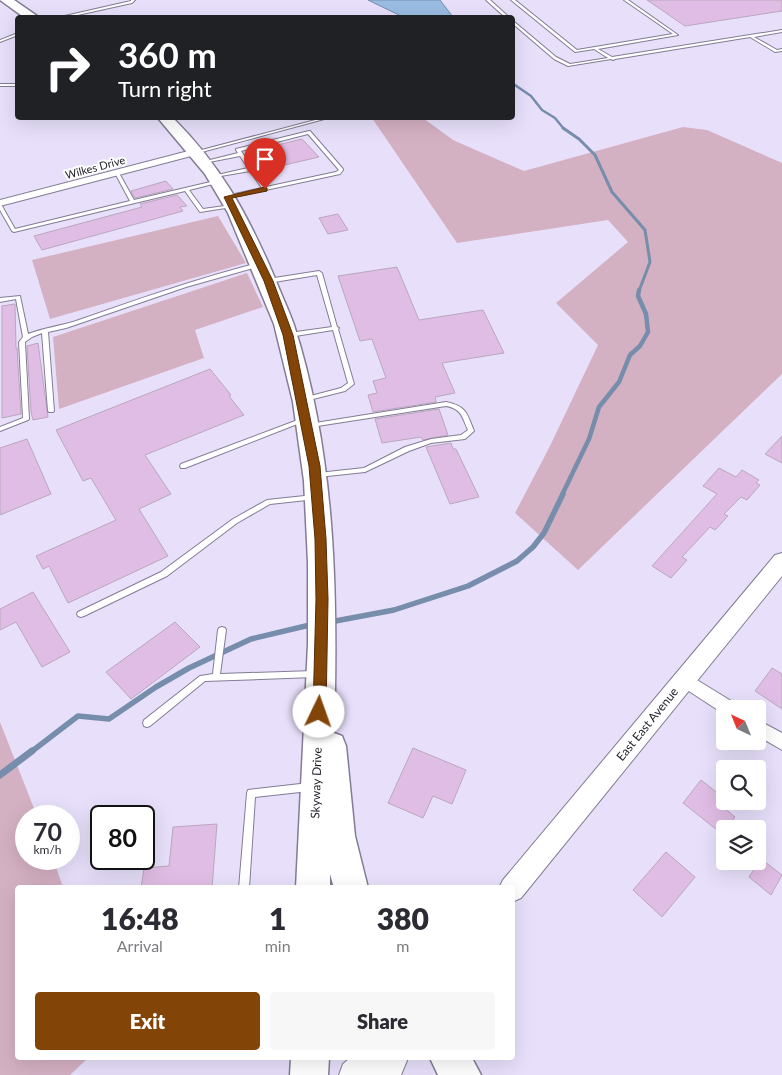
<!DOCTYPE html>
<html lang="en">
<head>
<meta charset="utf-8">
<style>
	body { margin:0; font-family:Lato,sans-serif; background:#f7f7f7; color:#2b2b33; height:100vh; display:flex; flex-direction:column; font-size:19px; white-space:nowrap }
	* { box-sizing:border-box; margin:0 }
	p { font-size:16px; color:#7c7c81 }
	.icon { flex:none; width:28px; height:28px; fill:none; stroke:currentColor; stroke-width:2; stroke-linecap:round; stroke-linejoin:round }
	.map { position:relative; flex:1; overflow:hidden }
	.side { position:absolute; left:15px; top:885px; width:500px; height:175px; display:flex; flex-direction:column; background:#fff; border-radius:5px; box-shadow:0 5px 20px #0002 }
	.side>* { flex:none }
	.top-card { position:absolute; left:15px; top:15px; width:500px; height:105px; border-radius:5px; box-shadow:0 5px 20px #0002; background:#202124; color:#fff; overflow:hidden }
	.needle { width:32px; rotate:317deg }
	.tools { position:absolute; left:716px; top:700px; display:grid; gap:10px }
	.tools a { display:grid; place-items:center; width:50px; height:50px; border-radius:5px; background:#fff; box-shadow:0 5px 20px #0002; font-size:25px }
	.speed { position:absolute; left:15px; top:805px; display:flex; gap:10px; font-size:25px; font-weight:700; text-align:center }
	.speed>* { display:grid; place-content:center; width:65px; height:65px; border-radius:50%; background:#fff; box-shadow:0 5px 20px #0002; line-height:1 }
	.speed small { font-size:12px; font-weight:400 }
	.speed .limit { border:2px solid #111; border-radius:8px; background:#fff; color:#111 }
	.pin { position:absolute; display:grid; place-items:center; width:42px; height:42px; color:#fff; margin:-51px -21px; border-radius:50% 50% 50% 0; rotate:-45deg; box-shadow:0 0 5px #0007 }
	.pin .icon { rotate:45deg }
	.me { position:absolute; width:55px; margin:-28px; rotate:3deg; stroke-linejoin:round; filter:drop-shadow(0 0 4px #0008) }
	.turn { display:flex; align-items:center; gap:18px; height:105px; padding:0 20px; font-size:22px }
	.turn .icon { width:65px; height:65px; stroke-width:2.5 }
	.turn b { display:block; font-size:35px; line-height:42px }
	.eta { display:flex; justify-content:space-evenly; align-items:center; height:85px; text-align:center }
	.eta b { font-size:30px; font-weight:800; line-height:35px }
	.button { display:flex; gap:10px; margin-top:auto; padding:10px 20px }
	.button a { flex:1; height:58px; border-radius:5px; background:#834408; color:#fff; font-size:20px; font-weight:800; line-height:58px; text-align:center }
	.button a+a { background:#f7f7f7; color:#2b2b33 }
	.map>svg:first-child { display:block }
	.green { fill:#d4b0c3 }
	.water { fill:#9abce2; stroke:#768dab }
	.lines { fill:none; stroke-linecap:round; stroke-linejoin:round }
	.stream-far4 { stroke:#768dab; stroke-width:2.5 }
	.stream-far3 { stroke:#768dab; stroke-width:3 }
	.stream-far2 { stroke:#768dab; stroke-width:4.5 }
	.stream-far1 { stroke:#768dab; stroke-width:5.5 }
	.stream { stroke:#768dab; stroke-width:7 }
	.building { fill:#e0bde5; stroke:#baa7bd }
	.lane-casing { stroke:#837c94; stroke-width:2 }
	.street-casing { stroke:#837c94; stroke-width:2 }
	.secondary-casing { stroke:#837c94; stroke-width:2 }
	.highway-casing { stroke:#837c94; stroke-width:3 }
	.lane { fill:#fff; fill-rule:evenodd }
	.street { fill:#fff; fill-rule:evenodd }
	.secondary { fill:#fff; fill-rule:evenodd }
	.highway { fill:#fff; fill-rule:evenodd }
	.route { fill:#834408; stroke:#552c05 }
	.labels { text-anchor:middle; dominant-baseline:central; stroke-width:4; stroke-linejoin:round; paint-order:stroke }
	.far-street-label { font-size:11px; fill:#23202a; stroke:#fff }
	.street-label { font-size:12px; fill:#23202a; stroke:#fff }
</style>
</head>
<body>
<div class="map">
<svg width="782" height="1075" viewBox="0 0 782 1075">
	<rect width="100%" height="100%" fill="#e8e0fb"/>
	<path class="green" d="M372 118H423L453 140 524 171 683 127 707 130 782 163V374L578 570 515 513 550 446 598 345 556 303 628 242 608 220 457 243Z
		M218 216 246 263 50 319 32 260Z
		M247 273 263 307 195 330 204 358 59 409 53 337Z
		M0 722 37 816H26V859H53L63 887 18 888V1058H88L70 1075H0Z"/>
	<path class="water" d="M368 0H440L453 17H403Z"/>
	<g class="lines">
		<path class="stream-far4" d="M512 83 531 96 542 110 555 118 564 129"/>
		<path class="stream-far3" d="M563 128 579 139 595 155 612 192 645 230 650 262 639 291"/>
		<path class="stream-far2" d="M562 495 589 439 599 407 619 382 630 355 640 346 648 332 646 314 638 296 639 290"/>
		<path class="stream-far1" d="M330 622 394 610 468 586 517 561 533 547 544 533 563 494
			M31 752 78 716 109 719 156 687 189 668 251 639 314 624"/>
		<path class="stream" d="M0 775 32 751"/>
	</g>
	<path class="building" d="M647 0H782V11L685 26Z
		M302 139 319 157 263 170 249 152Z
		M166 181 173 189 135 198 131 191Z
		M177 195 187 206 180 207 183 211 42 250 34 236 142 207 140 204Z
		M338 214 348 230 328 234 319 218Z
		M397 267 419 320 483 310 504 353 442 363 455 393 435 397 436 402 373 412 368 395 377 393 373 381 386 378 372 339 360 341 338 276Z
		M15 304 16 348H17L21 414 2 418V306Z
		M38 343 48 417 33 420 31 412 27 346Z
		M210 369 231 395 229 396 244 415 145 455 171 494 139 509 168 556 68 603 49 566 43 569 36 556 116 520 91 478 83 481 56 430Z
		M439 409 448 435 423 440 421 437 382 443 375 419Z
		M782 436V463L765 454Z
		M27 439 51 494 0 515V448Z
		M451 443 453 449H456L479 497 450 504 426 447Z
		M719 468 736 477 742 470 759 480 756 483 760 485 747 500 741 497 724 514 728 516 715 530 710 527 682 557 687 560 671 578 652 566 717 494 703 486Z
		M33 592 70 652 42 667 16 622 0 630V609Z
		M175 622 200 647 131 699 106 672Z
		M772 668 782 674V709L755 691Z
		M413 748 466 770 452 804 433 796 423 818 388 803Z
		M701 780 720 795 716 801 735 817 722 834 683 803Z
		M217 824 212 888H141L144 868 169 866 173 827Z
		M666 852 695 877 662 917 633 890Z
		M761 859 782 875 771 895 749 877Z"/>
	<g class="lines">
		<defs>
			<path id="lane" d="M131 0H135L132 3 64 18H56L131 1Z
				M486 0H490L510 18H506Z
				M511 0H515L577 50 673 34 624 0H628L678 35 598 49 612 57 782 30V32L754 37 777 50 782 49V51L775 52 750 37 615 59 613 60 611 59 568 66 554 59 512 23V20L556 57 570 64 608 58 594 49 575 52Z
				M18 33V35L0 42V40Z
				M0 84H18V86H0Z
				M323 118H328L198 153 194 152Z
				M309 131H310L343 169V170L340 174 228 198 226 197V196L262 188 250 171 215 177 213 176 248 168 240 156 204 163 202 162 238 153 236 150V149ZM308 134 339 170 336 172 266 187 241 151Z
				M115 172 119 173 134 200 219 180 221 181V182L189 190 203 209 232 205 234 206 232 207 200 212 185 191 14 232 12 231 0 210V205L2 206 15 229 130 201 115 173Z
				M258 263 260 264V266L186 287 66 328 48 332 54 411 53 412H49L48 411 42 333 32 337 25 342 29 419 28 420 0 431V427L23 418 19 342 23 337 16 299 0 302V298L20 296 28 334C44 328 60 326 76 321 136 300 196 279 258 263Z
				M319 271 322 273 337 327 339 328 338 329 354 384 345 391 305 401 303 400 302 399 303 398 341 388 348 383 333 330 289 337 286 335 289 333 332 327 317 275 268 283 265 281 268 279Z
				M446 402C466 406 467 413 474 431L465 439 431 443 409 451 365 472 318 477 315 475 318 473 364 468 405 447 431 439 461 435 468 430C462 417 462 409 446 406L311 427 308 425 309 424Z
				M303 418 305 419 306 420 305 421 185 468H181L180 466 181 464Z
				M314 495 317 497 316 499 270 504 237 523 167 576 84 616 81 617 78 616 77 614 78 612 161 572 233 519 267 500Z
				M222 627 225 628 226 630 220 674 314 671 317 672 318 674 317 676 314 677 205 681 150 726 147 727 144 726 143 723 144 720 200 676 213 674 218 630 219 628Z
				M309 783 312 784 313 787 312 790 309 791 255 797 249 888H239L247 793 248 790Z"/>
			<path id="street" d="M196 149 199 150V154L0 206V200Z
				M684 672 736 704 738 709H725L724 714 678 684 676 679 678 674Z
				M758 720 782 733V750L758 736Z"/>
			<path id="secondary" d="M782 553V576L521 898 512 902V888H499L503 880 775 555Z
				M350 1058H408L401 1075H339L343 1064Z"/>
			<path id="highway" d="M0 0H14L40 18H25Z
				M158 118H173C221 166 247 213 274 276 280 292 288 308 294 325 336 456 338 596 334 733L342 736 346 746 355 836 368 888H334L330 874V888H296L308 644V562L304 481 293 402 274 324 228 213 205 174Z
				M291 1058H329L328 1075H290Z
				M430 1058H472L481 1075H438Z"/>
		</defs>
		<use href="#lane" class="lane-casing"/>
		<use href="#street" class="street-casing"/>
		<use href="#secondary" class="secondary-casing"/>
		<use href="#highway" class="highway-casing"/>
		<use href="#lane" class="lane"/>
		<use href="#street" class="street"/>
		<use href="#secondary" class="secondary"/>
		<use href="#highway" class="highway"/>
	</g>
	<path class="route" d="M265 187 267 188V191L232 198 273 281 293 335 320 466 326 539 328 599 326 712 324 716 319 718 315 716 313 712 316 599 315 539 309 466 283 335 264 281 224 197Z"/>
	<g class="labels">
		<g class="far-street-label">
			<text transform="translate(95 167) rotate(-15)">Wilkes Drive</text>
		</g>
		<g class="street-label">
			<text transform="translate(647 724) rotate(-51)">East East Avenue</text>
			<text transform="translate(316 783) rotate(-88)">Skyway Drive</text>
		</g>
	</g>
</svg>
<div class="tools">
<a><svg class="needle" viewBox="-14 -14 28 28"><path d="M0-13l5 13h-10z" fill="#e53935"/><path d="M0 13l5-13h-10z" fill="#7c7c81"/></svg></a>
<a><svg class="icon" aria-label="search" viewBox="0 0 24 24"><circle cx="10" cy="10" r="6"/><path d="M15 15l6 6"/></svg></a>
<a><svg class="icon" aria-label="layers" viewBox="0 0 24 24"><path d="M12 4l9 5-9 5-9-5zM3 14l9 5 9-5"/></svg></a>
</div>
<div class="speed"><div>70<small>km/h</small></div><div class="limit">80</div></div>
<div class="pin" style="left:265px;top:189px;background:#d93025"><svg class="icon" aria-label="arrive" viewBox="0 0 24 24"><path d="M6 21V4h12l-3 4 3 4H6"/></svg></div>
<svg class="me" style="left:319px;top:712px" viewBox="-20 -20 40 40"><circle r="19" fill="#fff"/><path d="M0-13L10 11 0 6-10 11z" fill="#834408"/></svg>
<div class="top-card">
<div class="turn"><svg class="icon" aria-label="right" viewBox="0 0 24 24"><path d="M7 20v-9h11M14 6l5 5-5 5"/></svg><div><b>360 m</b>Turn right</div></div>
</div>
<section class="side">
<div class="eta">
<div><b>16:48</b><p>Arrival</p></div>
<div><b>1</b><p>min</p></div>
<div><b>380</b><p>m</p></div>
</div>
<div class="button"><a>Exit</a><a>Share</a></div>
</section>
</div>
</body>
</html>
